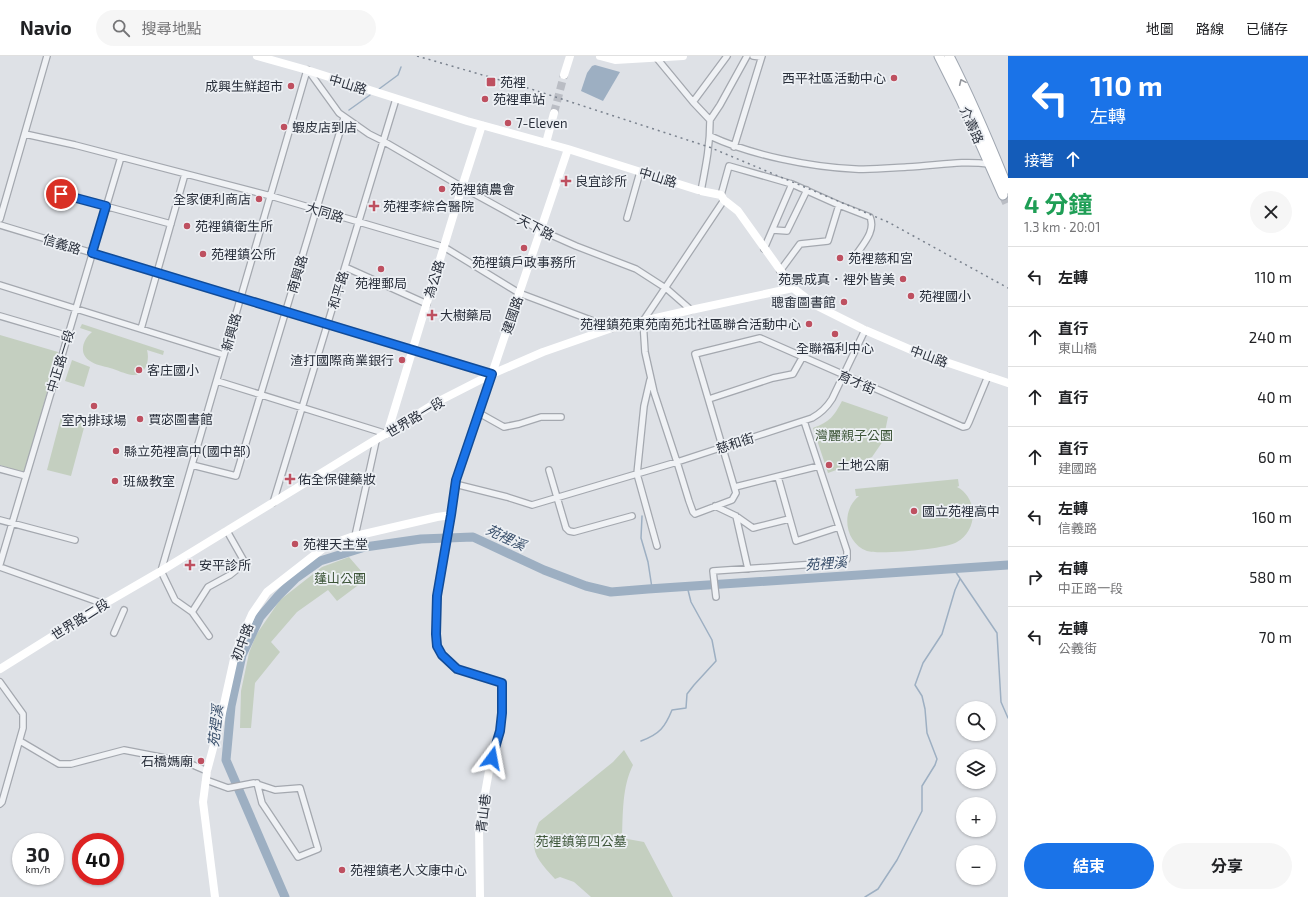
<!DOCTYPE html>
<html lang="zh-TW">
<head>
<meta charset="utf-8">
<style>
	body { margin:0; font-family:"Exo 2","Noto Sans TC",sans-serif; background:#f6f6f6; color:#202124; height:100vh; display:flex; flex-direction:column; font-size:15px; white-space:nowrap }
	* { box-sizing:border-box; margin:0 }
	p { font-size:13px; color:#757577 }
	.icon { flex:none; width:22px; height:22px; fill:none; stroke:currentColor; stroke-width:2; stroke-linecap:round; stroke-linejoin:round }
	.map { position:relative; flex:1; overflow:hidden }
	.side { display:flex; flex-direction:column; background:#fff; width:300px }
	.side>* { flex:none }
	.top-card { background:#1a73e8; color:#fff; overflow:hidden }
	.buttons { position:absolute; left:956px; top:645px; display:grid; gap:8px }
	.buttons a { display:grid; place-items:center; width:40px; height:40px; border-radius:50%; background:#fff; box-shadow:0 1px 3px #0004; font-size:20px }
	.speed { position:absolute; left:12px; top:777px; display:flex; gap:8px; font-size:20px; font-weight:700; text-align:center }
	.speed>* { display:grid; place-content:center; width:52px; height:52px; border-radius:50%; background:#fff; box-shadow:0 1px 3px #0004; line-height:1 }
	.speed small { font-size:10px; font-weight:400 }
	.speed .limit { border:6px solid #d22; background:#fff; color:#111 }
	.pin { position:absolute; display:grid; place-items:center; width:34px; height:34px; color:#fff; margin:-17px; border:2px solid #fff; border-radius:50%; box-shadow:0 1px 4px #0007 }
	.me { position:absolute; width:44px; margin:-22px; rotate:13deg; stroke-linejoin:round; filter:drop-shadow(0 0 3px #0008) }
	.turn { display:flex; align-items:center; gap:14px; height:84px; padding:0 16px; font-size:18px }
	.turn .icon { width:52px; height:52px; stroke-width:2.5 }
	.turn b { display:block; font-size:28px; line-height:34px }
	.then { display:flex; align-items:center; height:38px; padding:0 16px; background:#0003; gap:8px; font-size:15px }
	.round { display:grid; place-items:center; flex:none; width:42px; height:42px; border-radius:21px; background:#f6f6f6 }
	.summary { display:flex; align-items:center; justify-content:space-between; height:68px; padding:0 16px }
	h1 { font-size:24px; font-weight:700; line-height:30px; color:#1e9e55 }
	.button { display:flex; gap:8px; margin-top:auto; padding:8px 16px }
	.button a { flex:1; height:46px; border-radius:24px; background:#1a73e8; color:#fff; font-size:16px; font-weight:700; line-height:46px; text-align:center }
	.button a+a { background:#f6f6f6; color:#202124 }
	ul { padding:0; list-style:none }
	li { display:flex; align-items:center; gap:12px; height:60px; padding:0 16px; border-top:1px solid #e0e0e0 }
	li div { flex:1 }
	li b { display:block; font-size:15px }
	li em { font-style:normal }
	header { display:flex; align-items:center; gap:24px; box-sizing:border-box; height:56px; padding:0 20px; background:#fff; border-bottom:1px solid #e0e0e0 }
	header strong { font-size:19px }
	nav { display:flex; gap:22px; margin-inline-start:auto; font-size:14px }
	.search { width:280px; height:36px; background:#f6f6f6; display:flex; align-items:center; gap:10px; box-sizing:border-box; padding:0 14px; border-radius:22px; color:#757577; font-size:15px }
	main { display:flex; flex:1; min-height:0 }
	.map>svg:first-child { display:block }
	.green { fill:#c4cfc0 }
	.water { fill:#9dafc2 }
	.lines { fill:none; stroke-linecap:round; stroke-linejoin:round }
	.stream { stroke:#9dafc2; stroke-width:1.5 }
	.river { stroke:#9dafc2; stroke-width:9 }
	.secondary-tunnel { stroke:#babdc4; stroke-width:8; stroke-dasharray:8 4; stroke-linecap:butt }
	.primary-tunnel { stroke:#babdc4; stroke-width:9; stroke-dasharray:9 4.5; stroke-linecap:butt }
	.street-casing { stroke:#a4a8af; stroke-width:8 }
	.primary-casing { stroke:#9fa6b0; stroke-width:11 }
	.street { stroke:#f0f2f5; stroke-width:5.5 }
	.secondary { stroke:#fff; stroke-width:8 }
	.primary { stroke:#fff; stroke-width:9 }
	.rail { stroke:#79818d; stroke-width:1.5; stroke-dasharray:2 4; stroke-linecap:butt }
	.oneway { stroke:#94979d }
	.route-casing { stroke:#114b97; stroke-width:10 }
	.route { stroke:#1a73e8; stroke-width:7 }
	.poi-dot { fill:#be5060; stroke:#edf0f4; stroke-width:1.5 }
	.labels { text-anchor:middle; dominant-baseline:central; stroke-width:3.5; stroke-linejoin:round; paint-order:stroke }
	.poi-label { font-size:13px; fill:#292f3b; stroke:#edf0f4; text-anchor:start }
	.street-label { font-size:13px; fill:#292f3b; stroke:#edf0f4 }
	.park-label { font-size:13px; fill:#3d5538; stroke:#edf0f4 }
	.water-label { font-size:14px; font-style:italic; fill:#384e6a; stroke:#edf0f4 }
</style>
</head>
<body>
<header>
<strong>Navio</strong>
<div class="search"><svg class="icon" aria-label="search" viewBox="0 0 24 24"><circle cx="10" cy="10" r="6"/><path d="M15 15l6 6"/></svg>搜尋地點</div>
<nav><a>地圖</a><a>路線</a><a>已儲存</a></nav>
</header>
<main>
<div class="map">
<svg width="1008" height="841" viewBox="0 0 1008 841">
	<rect width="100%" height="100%" fill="#dee1e6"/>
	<path class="green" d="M82 268 164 295 163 299 147 294C150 304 146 320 132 319 125 318 117 314 110 312 104 310 95 309 90 305 78 298 83 283 92 276L80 272Z
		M0 279 58 296 25 417 0 409Z
		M72 304 90 311 84 331 65 325Z
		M842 345 888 361 883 385 872 401 828 417 813 372C830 366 834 360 842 345Z
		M61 361 85 368 71 420 47 414Z
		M958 423 959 430 957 431C967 436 973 447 973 458 973 469 967 481 957 486 947 493 879 499 867 495 845 487 840 455 859 440H856L855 433Z
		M349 501 362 516 361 527 337 545 328 534 297 556 271 586 280 596 255 627 251 672H240L241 635 249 597 256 579 280 544 322 511Z
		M624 694 633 709C622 731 623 758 622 782L644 786 673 841H591L574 826 560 821 555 823C537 803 527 794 539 766L613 706Z"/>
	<path class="water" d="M595 9 620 16 603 45 581 35 587 17 592 10Z"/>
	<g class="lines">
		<path class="stream" d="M379 33 398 19 401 11
			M349 54 370 39
			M642 460 641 482 648 506 652 532
			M953 512 997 577 1001 646 1008 662
			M641 685C660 678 665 671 672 654L686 652 687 638 694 629 716 605 712 584 691 546 687 530
			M865 841 878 833 897 804 922 755V730L935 709 937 703 927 677 925 653 922 640 915 629 923 607 942 578 955 534 960 523"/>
		<path class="river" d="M285 841 226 704 231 650 242 599 260 561 278 540 296 522 320 505 365 491 421 483 473 481 544 514 586 530 611 536 648 533 1008 509"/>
		<path class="secondary-tunnel" d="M554 57 564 19"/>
		<path class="primary-tunnel" d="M1003 139 1008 150"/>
		<defs>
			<path id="street" d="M655 0 693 46 710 64C710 90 706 109 701 135
				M753 0 761 1
				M308 14 339 57 369 78 383 85 462 131 540 174 576 190 636 213 667 233 691 254
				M693 46 727 0
				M710 64 720 49 747 0
				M25 78 75 89 271 140 444 191 519 237 612 272
				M710 80C751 99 810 111 855 113 872 114 890 112 907 111 936 110 960 104 989 108
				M734 91 762 0
				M792 128 839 149 870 161C876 175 863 188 856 199
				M61 138 171 168
				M721 139 729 110 792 128 764 193
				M724 144 643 265 645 296 654 336 677 406 689 445 693 456 695 458 732 444 736 437 695 298 760 282 963 371 967 370 969 366 988 320
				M627 162 640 116
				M0 163 47 0
				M0 169 492 318
				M773 174 787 175 807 134
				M345 211 427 248
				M780 215 800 188 828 185 839 149
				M0 229 224 299
				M0 260 68 280
				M141 273 185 118
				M650 324 644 350 637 418 657 490
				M217 325 387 378
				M709 343 773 322 793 318 802 302
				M479 357 504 371 519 368 541 361H561
				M192 409 236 420 344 62
				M0 413 26 420
				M549 414 566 472 569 475 574 476 632 460
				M778 421 796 485 839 471
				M455 428 507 441 532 449 677 406 812 362C821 357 827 351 832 343L865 274
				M735 431 819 410
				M273 447 396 43
				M715 450 736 460 753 472 789 463
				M736 460 748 513
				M0 464 75 484
				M355 480 376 385
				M0 508 121 101
				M0 511 104 548
				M716 541 713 515 845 506 847 503V495L804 365
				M192 556 208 531 230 519 240 511 244 505 227 475
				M114 577 124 554
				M209 580 192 556 175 544 161 515 307 14
				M0 626 23 658V672L2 746 0 748
				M20 685 59 708H71L124 694 186 706 207 715
				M206 724 228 732 254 727 275 734 300 732 318 793 298 801 262 747 257 727"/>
			<path id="primary" d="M939 0 961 44 1003 139
				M949 0C971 43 990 88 1008 133"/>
		</defs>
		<use href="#street" class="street-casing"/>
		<use href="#primary" class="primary-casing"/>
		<use href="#street" class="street"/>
		<path class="secondary" d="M257 0 307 14 467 65 568 93 701 135 721 139 724 144 738 155 793 232 815 249 865 274 916 296 1008 327
			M600 0 615 4 683 0
			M564 19 570 0
			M546 87 554 57
			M387 378 462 131 482 69
			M0 613 104 548 161 515 439 345 492 318 543 296 612 272 691 254 793 232
			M215 841 203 746 207 715 220 666 234 603 240 585 252 558 267 536 326 490 351 481 437 461 451 459
			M480 841 479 771 489 715 497 682 500 675 503 644 502 627 457 613 442 599 437 589 436 578 437 540 451 459 456 424 568 93"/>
		<use href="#primary" class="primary"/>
		<path class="rail" d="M417 0 531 33 709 91 888 166 1008 232"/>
	</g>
	<defs><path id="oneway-chevron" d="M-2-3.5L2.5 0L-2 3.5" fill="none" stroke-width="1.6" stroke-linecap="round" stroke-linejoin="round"/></defs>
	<use class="oneway" href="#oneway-chevron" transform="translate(962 26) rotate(-114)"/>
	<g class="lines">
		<defs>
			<path id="route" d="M61 138 106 150 92 197 492 318 456 424 451 459 437 540 436 578 437 590 442 599 457 613 502 627V657L500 675 492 702"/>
		</defs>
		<use href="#route" class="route-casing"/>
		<use href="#route" class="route"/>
	</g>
	<g class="poi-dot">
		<circle cx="894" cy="22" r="4"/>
		<rect x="486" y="21" width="10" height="10" rx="2"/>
		<circle cx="291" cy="30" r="4"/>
		<circle cx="485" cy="43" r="4"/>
		<circle cx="508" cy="67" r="4"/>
		<circle cx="284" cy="71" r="4"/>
		<path d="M564 119h4v4h4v4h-4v4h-4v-4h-4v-4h4z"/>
		<circle cx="442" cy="133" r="4"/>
		<circle cx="259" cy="143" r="4"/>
		<path d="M372 144h4v4h4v4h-4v4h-4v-4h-4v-4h4z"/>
		<circle cx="187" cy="170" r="4"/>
		<circle cx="524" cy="192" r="4"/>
		<circle cx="203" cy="198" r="4"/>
		<circle cx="840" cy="202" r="4"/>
		<circle cx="381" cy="213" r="4"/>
		<circle cx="903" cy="223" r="4"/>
		<circle cx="911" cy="240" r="4"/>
		<circle cx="844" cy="246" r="4"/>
		<path d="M430 253h4v4h4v4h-4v4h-4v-4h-4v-4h4z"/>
		<circle cx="809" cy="268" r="4"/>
		<circle cx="835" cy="278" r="4"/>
		<circle cx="402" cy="304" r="4"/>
		<circle cx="139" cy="314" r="4"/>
		<circle cx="94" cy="350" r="4"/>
		<circle cx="140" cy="363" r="4"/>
		<circle cx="116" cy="395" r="4"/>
		<circle cx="829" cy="409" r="4"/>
		<path d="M288 417h4v4h4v4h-4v4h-4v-4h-4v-4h4z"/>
		<circle cx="115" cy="425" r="4"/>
		<circle cx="914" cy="455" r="4"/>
		<circle cx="295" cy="488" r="4"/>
		<path d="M188 503h4v4h4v4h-4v4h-4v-4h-4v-4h4z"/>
		<circle cx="201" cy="705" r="4"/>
		<circle cx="342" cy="814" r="4"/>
	</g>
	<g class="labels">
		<g class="poi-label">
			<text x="886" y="22" text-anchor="end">西平社區活動中心</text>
			<text x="500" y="26">苑裡</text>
			<text x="283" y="30" text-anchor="end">成興生鮮超市</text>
			<text x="493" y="43">苑裡車站</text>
			<text x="516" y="67">7-Eleven</text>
			<text x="292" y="71">蝦皮店到店</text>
			<text x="575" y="125">良宜診所</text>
			<text x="450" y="133">苑裡鎮農會</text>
			<text x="251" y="143" text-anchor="end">全家便利商店</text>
			<text x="383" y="150">苑裡李綜合醫院</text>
			<text x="195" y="170">苑裡鎮衛生所</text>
			<text x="211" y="198">苑裡鎮公所</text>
			<text x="848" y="202">苑裡慈和宮</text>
			<text x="524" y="206" text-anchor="middle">苑裡鎮戶政事務所</text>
			<text x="895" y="223" text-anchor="end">苑景成真．裡外皆美</text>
			<text x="381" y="227" text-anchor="middle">苑裡郵局</text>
			<text x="919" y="240">苑裡國小</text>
			<text x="836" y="246" text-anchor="end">聰畬圖書館</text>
			<text x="440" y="259">大樹藥局</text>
			<text x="801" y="268" text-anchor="end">苑裡鎮苑東苑南苑北社區聯合活動中心</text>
			<text x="835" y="292" text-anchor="middle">全聯福利中心</text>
			<text x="394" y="304" text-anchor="end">渣打國際商業銀行</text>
			<text x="147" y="314">客庄國小</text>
			<text x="148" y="363">賈宓圖書館</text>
			<text x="94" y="364" text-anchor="middle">室內排球場</text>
			<text x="124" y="395">縣立苑裡高中(國中部)</text>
			<text x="837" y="409">土地公廟</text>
			<text x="298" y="423">佑全保健藥妝</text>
			<text x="123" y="425">班級教室</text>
			<text x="922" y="455">國立苑裡高中</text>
			<text x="303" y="488">苑裡天主堂</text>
			<text x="199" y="509">安平診所</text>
			<text x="193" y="705" text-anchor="end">石橋媽廟</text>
			<text x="350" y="814">苑裡鎮老人文康中心</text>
		</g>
		<g class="street-label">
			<text transform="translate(348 28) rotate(17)">中山路</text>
			<text transform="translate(972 69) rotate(66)">介壽路</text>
			<text transform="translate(658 121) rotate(17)">中山路</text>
			<text transform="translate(325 156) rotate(17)">大同路</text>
			<text transform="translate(536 171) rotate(27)">天下路</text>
			<text transform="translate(62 188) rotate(17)">信義路</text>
			<text transform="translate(297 218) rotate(-73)">南興路</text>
			<text transform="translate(434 223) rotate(-73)">為公路</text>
			<text transform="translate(338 234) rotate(-73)">和平路</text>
			<text transform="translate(512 259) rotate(-71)">建國路</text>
			<text transform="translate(231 276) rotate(-74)">新興路</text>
			<text transform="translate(929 300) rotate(20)">中山路</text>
			<text transform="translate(60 305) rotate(-73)">中正路一段</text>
			<text transform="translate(857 326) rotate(23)">育才街</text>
			<text transform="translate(415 361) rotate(-31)">世界路一段</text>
			<text transform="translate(735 387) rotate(-18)">慈和街</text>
			<text transform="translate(80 563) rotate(-32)">世界路二段</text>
			<text transform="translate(242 586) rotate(-70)">初中路</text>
			<text transform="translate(483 757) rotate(-83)">青山巷</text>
		</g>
		<g class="park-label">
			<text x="854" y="379">灣麗親子公園</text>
			<text x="340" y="522">蓬山公園</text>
			<text x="581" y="785">苑裡鎮第四公墓</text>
		</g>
		<g class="water-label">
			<text transform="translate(506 481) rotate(25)">苑裡溪</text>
			<text transform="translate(826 507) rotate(-4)">苑裡溪</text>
			<text transform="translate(215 670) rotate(-84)">苑裡溪</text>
		</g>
	</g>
</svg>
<div class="buttons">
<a><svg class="icon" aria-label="search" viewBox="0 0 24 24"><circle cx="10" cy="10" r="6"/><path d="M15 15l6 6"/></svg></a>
<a><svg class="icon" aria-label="layers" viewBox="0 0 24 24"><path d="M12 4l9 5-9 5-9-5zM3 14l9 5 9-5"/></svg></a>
<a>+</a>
<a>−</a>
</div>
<div class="speed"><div>30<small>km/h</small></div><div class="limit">40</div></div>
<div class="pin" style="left:61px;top:138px;background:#d93025"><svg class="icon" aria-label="arrive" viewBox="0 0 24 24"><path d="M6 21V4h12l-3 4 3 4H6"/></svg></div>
<svg class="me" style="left:492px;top:702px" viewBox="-20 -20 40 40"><path d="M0-17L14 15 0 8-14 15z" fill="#1a73e8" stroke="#fff" stroke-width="4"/></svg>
</div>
<section class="side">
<div class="top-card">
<div class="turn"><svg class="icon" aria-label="left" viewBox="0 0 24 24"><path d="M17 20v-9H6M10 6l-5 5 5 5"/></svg><div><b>110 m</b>左轉</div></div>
<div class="then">接著<svg class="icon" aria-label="ahead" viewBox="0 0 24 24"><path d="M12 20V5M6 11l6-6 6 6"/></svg></div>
</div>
<div class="summary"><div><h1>4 分鐘</h1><p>1.3 km · 20:01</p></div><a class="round"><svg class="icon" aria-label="close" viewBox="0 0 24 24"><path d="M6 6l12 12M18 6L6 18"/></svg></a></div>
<ul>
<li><svg class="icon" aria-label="left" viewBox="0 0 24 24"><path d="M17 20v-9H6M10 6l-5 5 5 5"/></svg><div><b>左轉</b></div><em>110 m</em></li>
<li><svg class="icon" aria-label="ahead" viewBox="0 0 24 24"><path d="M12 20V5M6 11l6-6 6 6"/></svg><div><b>直行</b><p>東山橋</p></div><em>240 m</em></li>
<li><svg class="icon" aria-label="ahead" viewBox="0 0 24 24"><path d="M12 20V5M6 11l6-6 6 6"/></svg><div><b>直行</b></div><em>40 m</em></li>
<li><svg class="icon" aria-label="ahead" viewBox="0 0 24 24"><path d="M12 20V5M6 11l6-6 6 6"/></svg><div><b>直行</b><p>建國路</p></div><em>60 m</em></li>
<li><svg class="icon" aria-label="left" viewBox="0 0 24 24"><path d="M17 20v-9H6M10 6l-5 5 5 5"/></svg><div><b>左轉</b><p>信義路</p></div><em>160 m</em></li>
<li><svg class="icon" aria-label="right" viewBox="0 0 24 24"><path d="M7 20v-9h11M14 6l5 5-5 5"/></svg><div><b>右轉</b><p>中正路一段</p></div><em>580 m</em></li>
<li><svg class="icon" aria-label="left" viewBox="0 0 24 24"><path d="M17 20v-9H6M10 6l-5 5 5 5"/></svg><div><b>左轉</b><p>公義街</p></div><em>70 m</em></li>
</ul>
<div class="button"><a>結束</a><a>分享</a></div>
</section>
</main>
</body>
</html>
